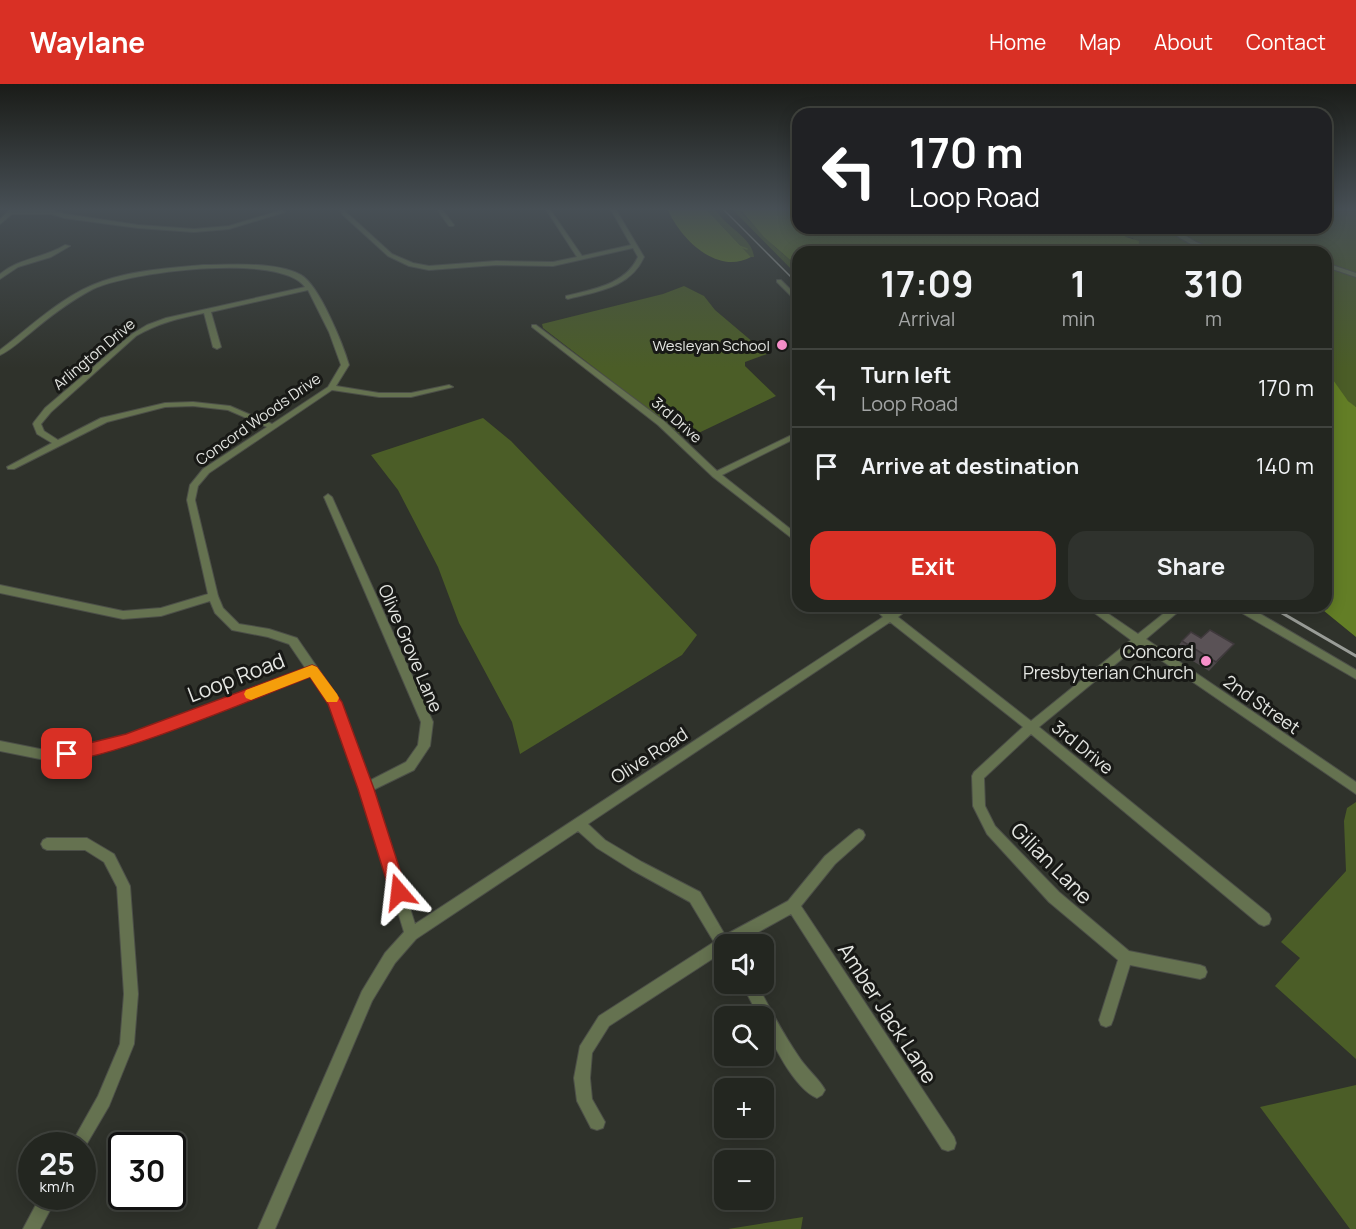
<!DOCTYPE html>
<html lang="en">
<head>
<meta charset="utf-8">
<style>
	body { margin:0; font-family:Manrope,sans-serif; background:#2f322d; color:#f1f3f6; height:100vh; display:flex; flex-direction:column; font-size:22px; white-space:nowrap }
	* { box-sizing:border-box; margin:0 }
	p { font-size:20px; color:#a3a5a5 }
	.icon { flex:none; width:33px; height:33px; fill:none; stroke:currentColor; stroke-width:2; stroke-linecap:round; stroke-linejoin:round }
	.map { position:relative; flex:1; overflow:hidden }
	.details { position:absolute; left:792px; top:162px; width:540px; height:366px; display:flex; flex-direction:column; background:#232620; border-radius:18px; box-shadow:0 3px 15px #0003,0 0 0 2px #40433e }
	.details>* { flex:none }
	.top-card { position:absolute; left:792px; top:24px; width:540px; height:126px; border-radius:18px; box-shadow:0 3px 15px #0003,0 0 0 2px #40433e; background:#202124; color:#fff; overflow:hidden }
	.controls { position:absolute; left:714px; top:850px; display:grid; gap:12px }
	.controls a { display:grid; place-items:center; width:60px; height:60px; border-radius:12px; background:#232620; box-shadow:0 3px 15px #0003,0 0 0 2px #40433e; font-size:30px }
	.speed { position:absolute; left:18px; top:1048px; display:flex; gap:12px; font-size:30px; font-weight:700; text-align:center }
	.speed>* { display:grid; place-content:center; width:78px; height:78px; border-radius:50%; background:#232620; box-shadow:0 3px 15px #0003,0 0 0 2px #40433e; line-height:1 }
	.speed small { font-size:15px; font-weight:400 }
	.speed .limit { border:3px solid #111; border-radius:9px; background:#fff; color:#111 }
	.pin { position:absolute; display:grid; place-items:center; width:51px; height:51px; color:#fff; margin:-26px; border-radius:12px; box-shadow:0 3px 9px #0006 }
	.me { position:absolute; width:66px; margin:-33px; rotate:343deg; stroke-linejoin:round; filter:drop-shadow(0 0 4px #0008) }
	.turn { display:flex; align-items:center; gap:21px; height:126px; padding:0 18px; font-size:27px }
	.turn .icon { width:78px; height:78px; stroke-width:2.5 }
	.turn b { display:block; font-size:42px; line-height:51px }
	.eta { display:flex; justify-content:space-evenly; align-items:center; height:102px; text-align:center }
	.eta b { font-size:36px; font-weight:700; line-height:42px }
	.primary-button { display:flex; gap:12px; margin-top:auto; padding:12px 18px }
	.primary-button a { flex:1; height:69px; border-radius:18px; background:#d93025; color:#fff; font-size:24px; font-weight:700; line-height:69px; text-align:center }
	.primary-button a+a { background:#2f322d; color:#f1f3f6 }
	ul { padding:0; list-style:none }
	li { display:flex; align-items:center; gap:18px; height:78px; padding:0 18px; border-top:2px solid #40433e }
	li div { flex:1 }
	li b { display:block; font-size:22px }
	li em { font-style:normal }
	header { display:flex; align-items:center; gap:36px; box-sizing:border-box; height:84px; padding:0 30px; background:#d93025; color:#fff }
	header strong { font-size:28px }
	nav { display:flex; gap:33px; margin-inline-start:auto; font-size:21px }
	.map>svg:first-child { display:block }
	.green { fill:#4b5d27 }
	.water { fill:#637e26 }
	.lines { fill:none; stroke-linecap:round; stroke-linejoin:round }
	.stream { stroke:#637e26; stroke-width:1.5 }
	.minor-casing { stroke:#4c4f48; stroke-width:2 }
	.minor { fill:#657250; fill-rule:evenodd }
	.rail-far1 { stroke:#9a9d98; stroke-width:1.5 }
	.rail { stroke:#9a9d98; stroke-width:3 }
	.wall { fill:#4d474a }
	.building { fill:#5a5256; stroke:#3f393c; stroke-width:1.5 }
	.route { fill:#d93025; stroke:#8d1f18; stroke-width:1.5 }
	.slow { fill:#f59e0b }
	.poi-dot { fill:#f890cb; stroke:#181916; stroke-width:2 }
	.labels { text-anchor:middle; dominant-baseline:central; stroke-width:6; stroke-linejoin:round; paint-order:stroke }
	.far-poi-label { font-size:15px; fill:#e4e6e2; stroke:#181916; text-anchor:end }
	.far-street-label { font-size:15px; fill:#e4e6e2; stroke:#181916 }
	.street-label { font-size:18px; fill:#e4e6e2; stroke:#181916 }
	.poi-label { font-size:18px; fill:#e4e6e2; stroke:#181916; text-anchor:end }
	.near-street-label { font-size:21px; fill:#e4e6e2; stroke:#181916 }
</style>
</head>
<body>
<header>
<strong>Waylane</strong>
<nav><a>Home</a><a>Map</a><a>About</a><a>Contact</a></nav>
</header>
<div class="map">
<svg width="1356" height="1145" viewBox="0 0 1356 1145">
	<rect width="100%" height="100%" fill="#2f322b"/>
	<path class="green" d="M705 124H713C718 127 719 131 723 135 733 146 753 157 754 173H751Z
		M731 124H740L742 129 776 164 798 183V192Z
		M1326 124H1356V323C1343 316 1326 292 1326 278L1332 274 1326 263V168H1138L1133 154 1126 153 1119 144H1326Z
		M684 202 704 212 715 226 767 270 745 278V282L776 312 688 354 680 350 543 244 542 240 663 210Z
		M483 334 511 357 697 551 682 571 520 670 512 638 459 539 438 483 398 406 371 371Z
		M1356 718V975L1275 902 1300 874 1281 858 1346 787 1344 737 1347 724Z
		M1356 1001V1145H1350L1260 1023Z
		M803 1133 801 1145H728Z"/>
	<path class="water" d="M667 124H705L751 173C716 192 679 153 667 124Z
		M739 124H798V144H1119L1126 153 1139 157 1138 168H798V183L764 153Z
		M1326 286 1348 317 1356 323V553L1318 522H1326Z"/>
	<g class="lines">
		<path class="stream" d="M739 162 747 165"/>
		<defs>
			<path id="minor" d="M12 124H17L16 126H52L65 130 138 141 194 145 229 142 282 126 285 128 229 145 194 148 138 144 64 134 51 130H12L0 140V135Z
				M339 124H344L347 129 392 170 413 179 429 182 496 177 553 178 577 173 545 124H549L582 172 631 161 610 124H615L644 173C630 204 598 207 568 215L566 214V212C593 205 625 201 638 173L633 164 553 182 496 181 429 186 409 182 388 172 343 131Z
				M436 124H441L454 141 453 142H449Z
				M1166 144H1173L1196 158 1222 168C1202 168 1181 156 1166 144Z
				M65 161 70 162 51 173 18 183 0 195V190C19 174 44 174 65 161Z
				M1326 179 1356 189V193L1326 183Z
				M203 181C232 181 275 177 301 191 319 201 343 260 349 281L336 302 379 309H411L449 301 453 303 411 313H379L332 306 209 389 198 402 195 416 218 512 223 524 239 540 269 545 297 554 339 615 369 697 406 678 418 661 421 638 324 413 328 410 332 413 433 638 430 662 414 686 373 706 415 840 883 533 872 522H884L891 528 900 522H912L898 533 1031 637 1131 556 1085 522H1097L1138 550 1173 522H1185L1146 555 1356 698V710L1139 561 1039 643 1269 830 1271 835 1269 840 1264 842 1259 840 1031 650 984 694 985 722 995 742 1059 808 1129 867 1200 881 1205 883 1207 888 1205 893 1200 895 1130 881 1113 936 1111 941 1106 943 1101 941 1099 936 1118 876 1049 818 987 750 973 722 972 692 974 688 1023 643 890 538 588 740 605 756 642 778 700 808 725 851 788 817 825 772 855 747 859 745 863 747 865 751 863 755 835 780 801 822 954 1053 956 1059 954 1065 948 1067 942 1065 791 830 735 861H724V869L723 868 609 942 592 969 590 994 592 1015 605 1038 603 1044 597 1046 591 1044 577 1017 574 994 580 962 599 932 714 858 690 818 632 786 597 764 578 747 416 855 395 879 372 917 275 1145H258L362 907 385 869 404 848 360 704 330 620 311 592 131 659 84 674 50 677 0 667V657L50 667 84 664 126 651 306 585 289 560 268 553 232 546 215 529 210 517 161 532 123 535 0 509V501L123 527 161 524 208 510 187 416 190 401 203 385 267 343 228 326 193 322 165 323 107 338 14 385H8L7 383 52 359 37 350 33 340 34 338 45 324 132 250 147 241 166 234 305 203C280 168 129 188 93 205 70 217 49 233 29 250 20 257 11 266 0 271V266C33 241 64 210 103 197 135 186 170 184 203 181ZM308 206 329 248 341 281 328 303 272 340 230 322 193 318 165 319 101 334 58 356 44 347 41 340 51 328 136 252C158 239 180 234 204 229L213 263 217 265 221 263 211 228Z
				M777 196H781L798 213V219L777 198Z
				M532 241H536L664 337 717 387 798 348V353L722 391 798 451V459L713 393 658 341 532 243Z
				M1234 522H1247L1356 586V595L1235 525Z
				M47 754H87L114 770 130 802 138 910 134 960 109 1022 82 1068V1062H70L98 1012 120 960 124 910 117 803 104 778 85 766H47L43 764 41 760 43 756Z
				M742 900H757C770 925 783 950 799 973 805 983 821 997 825 1006L822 1011 817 1014C794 1004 775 963 764 942V933H759Z
				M40 1113H57L40 1145H23Z"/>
		</defs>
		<use href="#minor" class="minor-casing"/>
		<use href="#minor" class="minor"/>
		<path class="rail-far1" d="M722 124 798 200"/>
		<path class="rail" d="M1270 522 1356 572"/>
	</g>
	<path class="wall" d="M1201 554 1234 560 1209 587 1175 566 1182 557Z"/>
	<path class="building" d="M1210 546 1234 560 1216 578 1182 557 1191 548 1201 554Z"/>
	<linearGradient id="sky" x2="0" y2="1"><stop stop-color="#1a1c18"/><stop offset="0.44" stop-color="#474f55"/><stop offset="1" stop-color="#474f55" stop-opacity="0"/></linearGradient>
	<rect width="1356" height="284" fill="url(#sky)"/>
	<path class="route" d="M312 581 317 583 342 618 374 705 407 808 405 814 399 817 393 814 390 808 358 705 328 620 310 593C271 608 89 685 61 675L59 670 61 666 126 650Z"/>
	<path class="slow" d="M312 581 317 583 337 610 339 614 337 618H327L310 593 251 616 246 614 244 610 246 606Z"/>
	<g class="poi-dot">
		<circle cx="782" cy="261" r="6"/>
		<circle cx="1206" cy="577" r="6"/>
	</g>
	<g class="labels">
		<g class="far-poi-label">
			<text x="770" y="261">Wesleyan School</text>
		</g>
		<g class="far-street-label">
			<text transform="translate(94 270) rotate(-40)">Arlington Drive</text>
			<text transform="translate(258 335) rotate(-35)">Concord Woods Drive</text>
			<text transform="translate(677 336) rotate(41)">3rd Drive</text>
		</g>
		<g class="street-label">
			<text transform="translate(411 564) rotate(67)">Olive Grove Lane</text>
			<text transform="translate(1262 620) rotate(35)">2nd Street</text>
			<text transform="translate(1083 663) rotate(39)">3rd Drive</text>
			<text transform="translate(649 671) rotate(-33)">Olive Road</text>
		</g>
		<g class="poi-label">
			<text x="1194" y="567">Concord<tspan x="1194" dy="21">Presbyterian Church</tspan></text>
		</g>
		<g class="near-street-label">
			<text transform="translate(236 593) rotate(-21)">Loop Road</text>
			<text transform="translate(1052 779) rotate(45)">Gilian Lane</text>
			<text transform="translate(888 929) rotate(57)">Amber Jack Lane</text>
		</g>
	</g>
</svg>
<div class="controls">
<a><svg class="icon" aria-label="sound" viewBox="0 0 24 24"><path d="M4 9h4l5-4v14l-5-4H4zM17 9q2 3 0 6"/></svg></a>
<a><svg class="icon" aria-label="search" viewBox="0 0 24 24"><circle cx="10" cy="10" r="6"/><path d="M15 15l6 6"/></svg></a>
<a>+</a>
<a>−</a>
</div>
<div class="speed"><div>25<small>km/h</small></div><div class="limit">30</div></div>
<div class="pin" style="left:67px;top:670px;background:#d93025"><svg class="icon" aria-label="arrive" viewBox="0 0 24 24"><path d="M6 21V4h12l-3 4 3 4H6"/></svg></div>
<svg class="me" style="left:399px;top:808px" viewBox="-20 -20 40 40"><path d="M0-17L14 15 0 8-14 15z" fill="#d93025" stroke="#fff" stroke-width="4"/></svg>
<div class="top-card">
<div class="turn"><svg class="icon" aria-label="left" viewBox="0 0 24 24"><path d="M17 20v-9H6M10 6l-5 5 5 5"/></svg><div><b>170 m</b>Loop Road</div></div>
</div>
<section class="details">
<div class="eta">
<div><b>17:09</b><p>Arrival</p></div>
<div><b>1</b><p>min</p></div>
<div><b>310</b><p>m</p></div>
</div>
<ul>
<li><svg class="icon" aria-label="left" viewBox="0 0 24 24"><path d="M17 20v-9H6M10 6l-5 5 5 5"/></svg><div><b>Turn left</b><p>Loop Road</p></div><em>170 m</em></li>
<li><svg class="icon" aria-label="arrive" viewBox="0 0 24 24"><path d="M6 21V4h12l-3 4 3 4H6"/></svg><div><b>Arrive at destination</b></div><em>140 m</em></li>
</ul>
<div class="primary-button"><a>Exit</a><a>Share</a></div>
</section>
</div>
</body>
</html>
